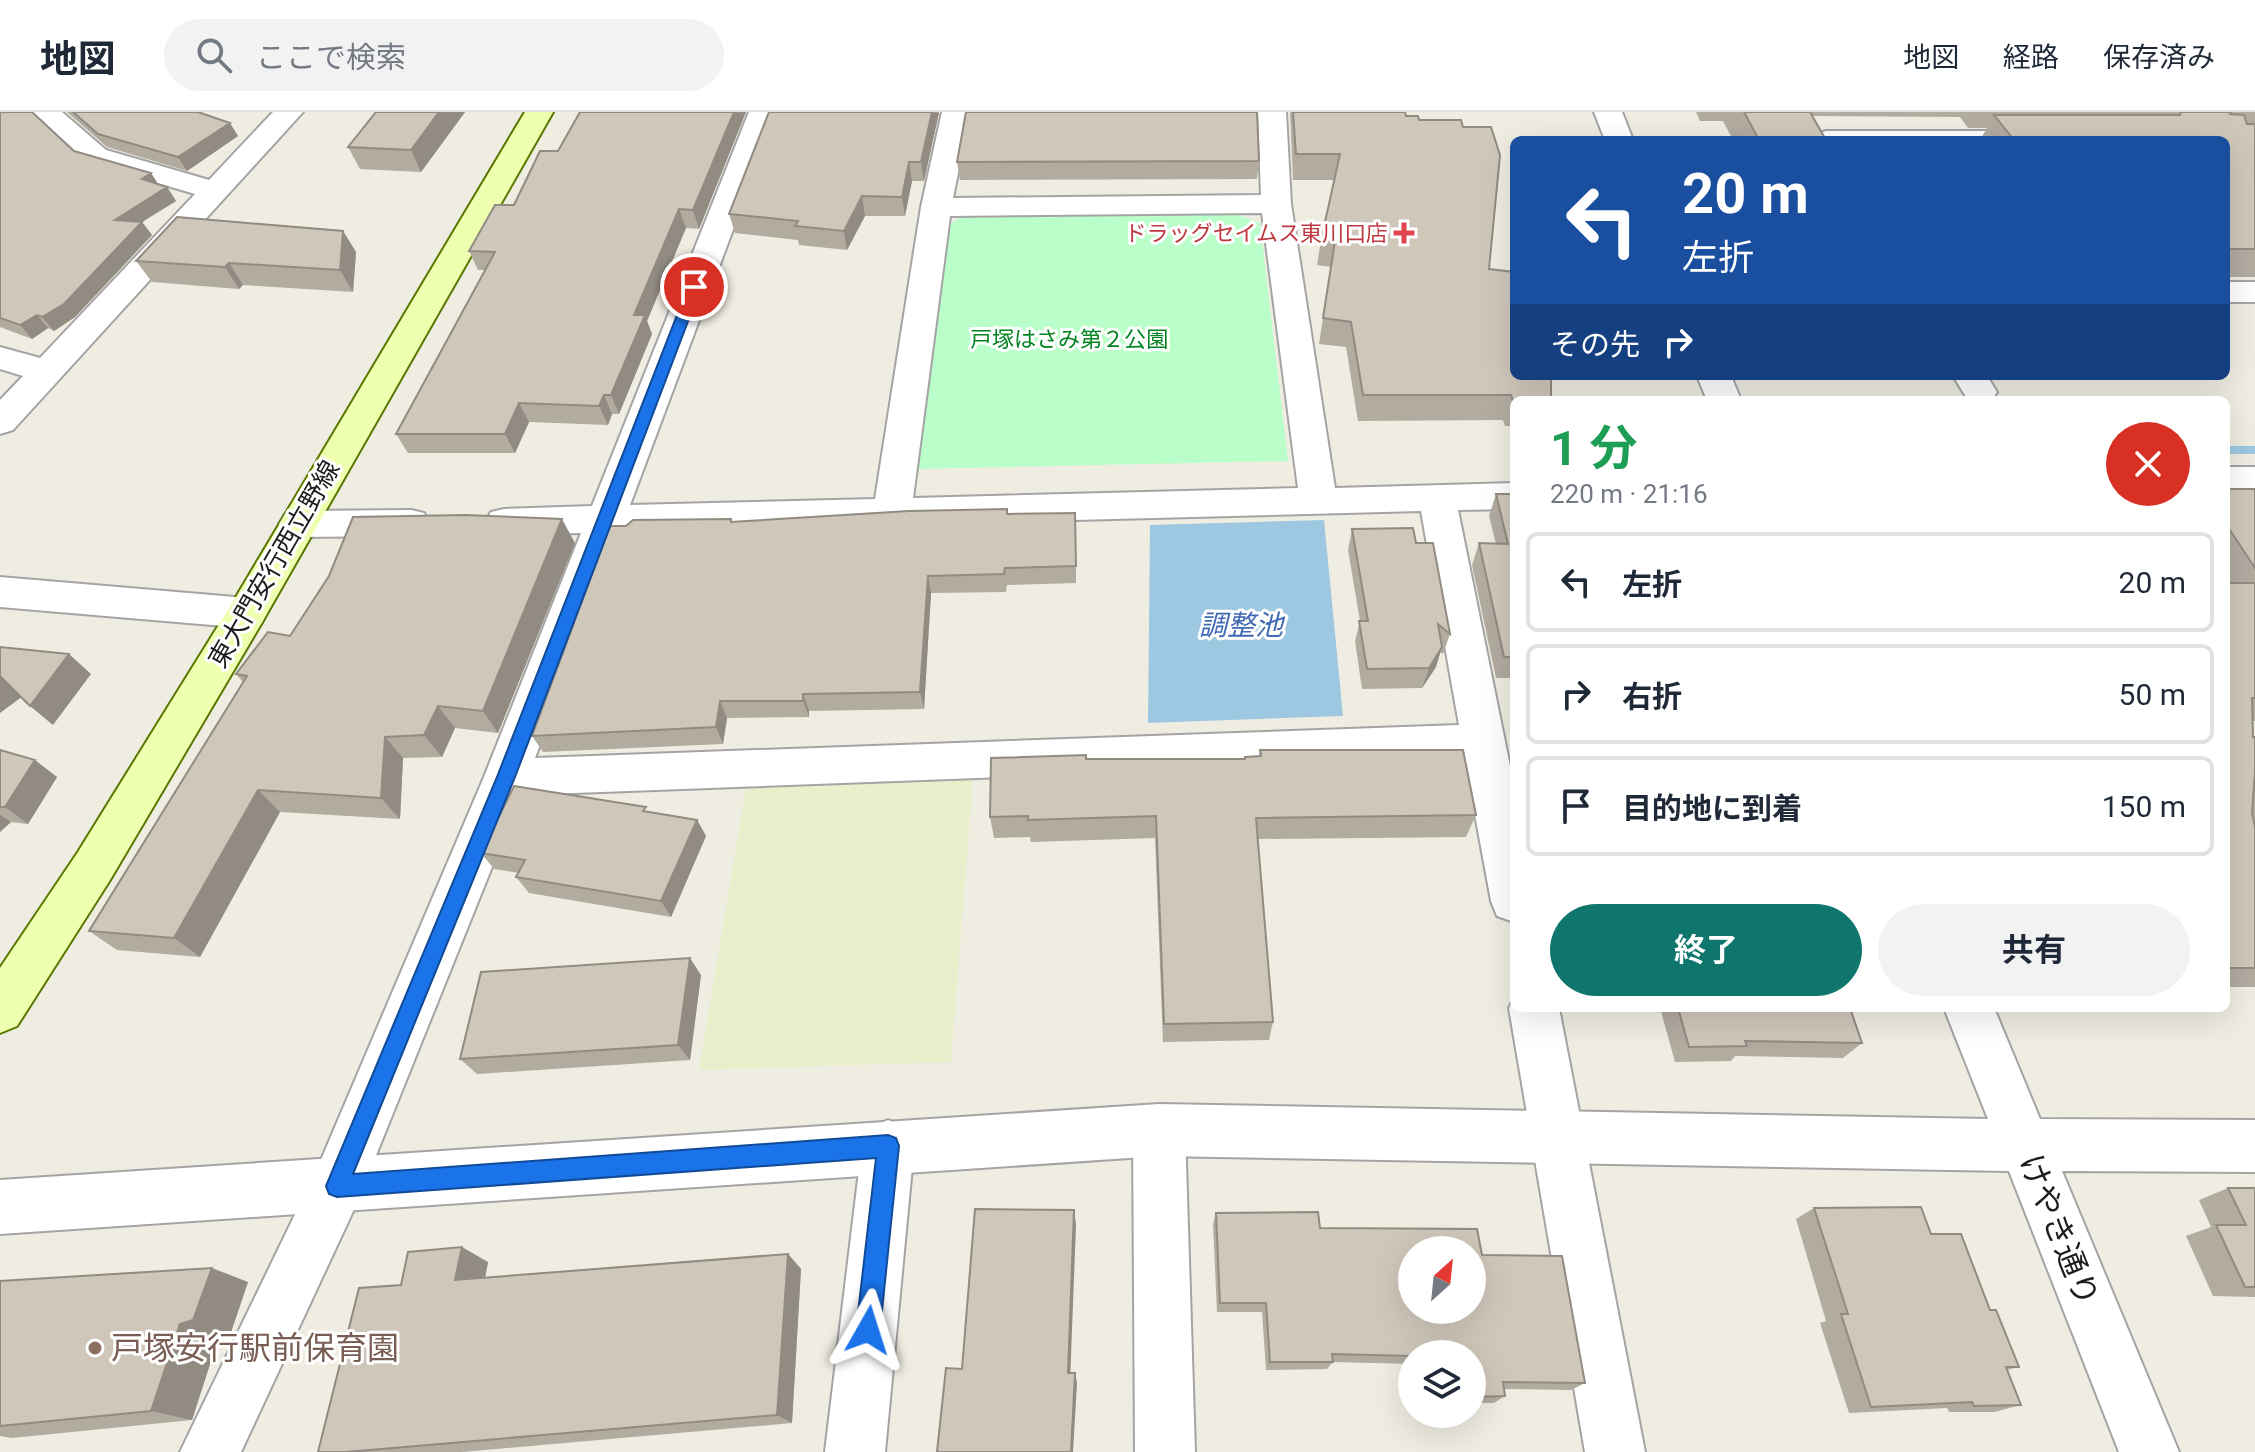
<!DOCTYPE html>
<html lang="ja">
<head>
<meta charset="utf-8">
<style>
	body { margin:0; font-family:Roboto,"Noto Sans JP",sans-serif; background:#f2f2f3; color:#1f2937; height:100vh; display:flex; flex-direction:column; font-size:30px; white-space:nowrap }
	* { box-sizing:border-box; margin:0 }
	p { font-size:26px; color:#747a83 }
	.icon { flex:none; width:44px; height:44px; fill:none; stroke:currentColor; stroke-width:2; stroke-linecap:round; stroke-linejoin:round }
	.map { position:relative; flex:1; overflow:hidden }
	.drawer { position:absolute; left:1510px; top:284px; width:720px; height:616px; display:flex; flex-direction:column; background:#fff; border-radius:12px; box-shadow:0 8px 32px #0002 }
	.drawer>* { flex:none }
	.banner { position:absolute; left:1510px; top:24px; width:720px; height:244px; border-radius:12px; box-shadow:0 8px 32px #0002; background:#1a4fa0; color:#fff; overflow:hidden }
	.needle { width:52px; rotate:27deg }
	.controls { position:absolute; left:1398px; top:1124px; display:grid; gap:16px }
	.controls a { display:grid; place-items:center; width:88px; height:88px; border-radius:50%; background:#fff; box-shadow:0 8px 32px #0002; font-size:40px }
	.pin { position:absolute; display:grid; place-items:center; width:68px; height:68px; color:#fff; margin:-34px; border:4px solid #fff; border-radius:50%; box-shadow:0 2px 8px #0007 }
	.me { position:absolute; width:88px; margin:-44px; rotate:6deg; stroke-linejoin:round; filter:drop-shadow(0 0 6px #0008) }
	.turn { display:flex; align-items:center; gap:28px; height:168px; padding:0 40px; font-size:36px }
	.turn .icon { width:104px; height:104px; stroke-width:2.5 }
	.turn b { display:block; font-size:56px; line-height:68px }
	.then { display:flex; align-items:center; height:76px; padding:0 40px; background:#0003; gap:16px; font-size:30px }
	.round { display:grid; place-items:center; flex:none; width:84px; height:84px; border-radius:42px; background:#f2f2f3 }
	.head { display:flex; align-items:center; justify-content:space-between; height:136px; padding:0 40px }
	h1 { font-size:48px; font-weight:700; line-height:60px; color:#1e9e55 }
	.button { display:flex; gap:16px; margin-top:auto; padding:16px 40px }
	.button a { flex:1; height:92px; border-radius:48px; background:#0f766e; color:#fff; font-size:32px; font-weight:700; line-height:92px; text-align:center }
	.button a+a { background:#f2f2f3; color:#1f2937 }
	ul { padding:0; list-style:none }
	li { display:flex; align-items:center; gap:24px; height:100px; margin:0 16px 12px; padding:0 24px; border:4px solid #e0e1e3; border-radius:12px }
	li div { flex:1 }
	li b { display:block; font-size:30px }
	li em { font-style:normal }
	header { display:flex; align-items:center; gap:48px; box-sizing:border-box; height:112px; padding:0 40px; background:#fff; border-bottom:2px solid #e0e1e3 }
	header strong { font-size:38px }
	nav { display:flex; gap:44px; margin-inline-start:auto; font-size:28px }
	.search { width:560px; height:72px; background:#f2f2f3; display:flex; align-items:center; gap:20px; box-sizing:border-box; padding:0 28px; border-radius:44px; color:#747a83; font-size:30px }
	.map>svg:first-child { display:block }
	.farmland { fill:#e8f0cb }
	.park { fill:#bafec9 }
	.water { fill:#9ec8e1 }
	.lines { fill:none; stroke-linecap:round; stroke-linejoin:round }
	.stream { fill:#9ec8e1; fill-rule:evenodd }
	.minor-casing { stroke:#a4a4a4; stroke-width:4 }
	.tertiary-casing { stroke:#a4a4a4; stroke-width:4 }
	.secondary-casing { stroke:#597800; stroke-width:4 }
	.minor { fill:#fff; fill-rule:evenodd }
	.tertiary { fill:#fff; fill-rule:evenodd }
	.secondary { fill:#efffb0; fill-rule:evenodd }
	.wall { fill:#b2aba0 }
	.shaded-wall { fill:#918b82 }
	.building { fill:#cfc7ba; stroke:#918b82; stroke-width:2; fill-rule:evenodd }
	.route { fill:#1a73e8; stroke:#114b97; stroke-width:2 }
	.health-dot { fill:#e0444e; stroke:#fff; stroke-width:3 }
	.education-dot { fill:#8d6e63; stroke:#fff; stroke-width:3 }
	.labels { text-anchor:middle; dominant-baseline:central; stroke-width:6; stroke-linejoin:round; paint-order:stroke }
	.far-health-label { font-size:22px; fill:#be3a42; stroke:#fff; text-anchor:end }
	.far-park-label { font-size:22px; fill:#028420; stroke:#fff }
	.street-label { font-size:26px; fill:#1d1d1d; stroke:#fff }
	.water-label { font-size:28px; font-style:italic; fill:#416ab4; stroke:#fff }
	.near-street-label { font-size:32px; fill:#1d1d1d; stroke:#fff }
	.near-education-label { font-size:32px; fill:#785e54; stroke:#fff; text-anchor:start }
</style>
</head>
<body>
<header>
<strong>地図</strong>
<div class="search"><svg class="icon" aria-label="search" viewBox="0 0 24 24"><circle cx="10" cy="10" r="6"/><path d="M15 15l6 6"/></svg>ここで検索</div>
<nav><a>地図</a><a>経路</a><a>保存済み</a></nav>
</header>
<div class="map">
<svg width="2255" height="1340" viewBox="0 0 2255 1340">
	<rect width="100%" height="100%" fill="#efede2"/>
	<path class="farmland" d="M973 666 951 950 699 958 747 670Z"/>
	<path class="park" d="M1230 100 1260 111 1288 349 917 357 944 115 969 101Z"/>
	<path class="water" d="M1324 408 1343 604 1148 611 1150 413Z"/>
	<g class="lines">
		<path class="stream" d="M2226 334H2255V342H2226Z"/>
		<defs>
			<path id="minor" d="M31 0H62L106 38 209 68 273 0H303L13 318 0 322V288L23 264 0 257V235L40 246 195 82 86 50Z
				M749 0H777L630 393 875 387 921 95 942 0H970L953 86 1261 83 1258 0H1286L1291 92 1335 376 1514 371V397L1458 398 1514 674V810L1497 804 1491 789 1465 648 521 683 356 1093 241 1340H180L318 1055 484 665 581 421 504 423 491 420 485 410 491 400 504 397 592 394ZM1262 101 1298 376 913 386 950 104ZM1421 399 1459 613 535 646 620 420Z
				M1826 19H2146L2156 22 2160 28H1812L1816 22Z
				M2226 170H2255V190H2226Z
				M1953 264H1987L1997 280 1992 288H1968Z
				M2226 355H2255V381H2226Z
				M411 398 424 401 430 411 424 421 411 424 298 425 285 422 279 412 285 402 298 399Z
				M0 465 247 486 261 490 267 501 261 512 247 516 0 495Z
				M1514 885V896H1559L1645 1340H1585L1509 896Z
				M1159 992 1177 1000 1185 1018 1195 1340H1135L1133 1018 1141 1000Z
				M888 1008 907 1016 914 1034 885 1340H825L862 1034 869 1016Z"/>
			<path id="tertiary" d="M1594 0H1622L1633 28H1605Z
				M1697 264H1731L1741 288H1707Z
				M1944 896H1994L2040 1007 2255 1008V1060L2062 1059 2179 1340H2119L2009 1059 1159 1044 0 1122V1068L1159 992 1988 1007Z"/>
			<path id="secondary" d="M525 0H553L261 512 110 768 17 914 0 921V856L78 740 233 490Z"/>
		</defs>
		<use href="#minor" class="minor-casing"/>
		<use href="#tertiary" class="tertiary-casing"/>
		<use href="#secondary" class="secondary-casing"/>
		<use href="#minor" class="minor"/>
		<use href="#tertiary" class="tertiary"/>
		<use href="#secondary" class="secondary"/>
	</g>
	<path class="wall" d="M0 0 74 39 151 61 158 72 167 75 176 89 142 110 152 123 75 205 54 219 48 216 32 227 0 215Z
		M67 0H198L238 24 187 59 107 35Z
		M376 0H465L421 60 360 57 348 35Z
		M580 0H746L699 117 686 116 647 209 652 222 619 302H612L608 313 529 310 515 341H408L396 322 485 158H478L469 139 514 93 558 39Z
		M769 0H939L924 69H912L905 104H865L847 138 799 133 798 128 735 121 729 102Z
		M1290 0H1405L1406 4 1419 8 1489 157 1514 288V314H1505L1503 308 1358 309 1346 235 1319 232 1331 155 1317 153 1321 128 1335 68H1293Z
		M1696 0H2255V165H2226V28H1980L1987 16H1968L1960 5 1812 4 1826 28H1733L1723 9H1700Z
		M1259 49 1257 67 960 68 957 50Z
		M343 119 356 140 353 180 243 173 239 177 152 170 136 149Z
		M2226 377H2255V609H2252L2253 625H2255V875H2226Z
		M1496 382H1514V588L1510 566H1496L1472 453 1479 431 1496 432 1489 404Z
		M1007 402 1076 419V471L1007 473 1006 480 931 481 924 597 809 599V605L727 606 723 632 543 640 532 624 626 414Z
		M1352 417 1416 431 1450 522 1443 542 1440 540 1436 555 1422 576 1362 577 1355 529 1360 509 1348 438Z
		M575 431 498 621 455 616 442 645 403 646 400 707 280 700 200 845 117 838 89 819 243 570 236 562 290 524Z
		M0 638 57 665 28 712 11 710 0 720Z
		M1260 638 1476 703 1466 725 1257 727 1273 910 1269 928 1163 930 1155 726 1031 730 1030 725 994 726 990 705 1086 647H1244L1259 644Z
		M649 700 697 708 706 724 671 805 529 781 516 765 519 761 494 757 481 741Z
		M701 863 690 948 477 962 460 947Z
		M1660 896H1850L1862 931 1843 946 1735 944 1731 949 1675 950Z
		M2228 1076H2255V1185L2213 1184 2186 1124 2211 1115 2199 1088Z
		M1814 1096 1931 1122 1990 1198 2019 1255 2007 1258 2021 1293 1994 1300H1949L1947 1296 1849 1301 1820 1211 1826 1209 1796 1107Z
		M1216 1101 1320 1116 1482 1143 1585 1271 1571 1278 1504 1277 1505 1284 1494 1291H1472V1242H1412V1252L1333 1250 1327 1257 1266 1258 1262 1200H1217L1213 1112Z
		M788 1142 801 1157 792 1311 462 1340H318L401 1173 488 1150 485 1166Z
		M0 1169 248 1170 231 1220 219 1224 192 1308 12 1326 0 1324Z"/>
	<path class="shaded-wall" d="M439 0H465L421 60 411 38Z
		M734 0H746L699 117 693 98Z
		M932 0 939 1 924 69 921 50Z
		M230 11 238 24 187 59 178 45Z
		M909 50 912 69 905 104 902 85Z
		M151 61 160 75 142 67Z
		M167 75 176 89 142 110 152 123 75 205 54 219 42 205 115 108Z
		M862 84 865 104 847 138 844 119Z
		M679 97 686 116 647 209 652 222 619 302 611 283 634 203Z
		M343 119 356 140 353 180 340 158Z
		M229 151 243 173 239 177 225 155Z
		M37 203 48 216 32 227 20 213Z
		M604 283 612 302 608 313 599 294Z
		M519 291 529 310 515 341 505 322Z
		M562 407 575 431 498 621 483 599Z
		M928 464 931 481 924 597 920 580Z
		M1442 535 1436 555 1422 576 1429 556Z
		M69 542 91 562 53 613 30 594Z
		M0 564 23 584 0 601Z
		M803 582 809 599V605L803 589Z
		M720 589 727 606 723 632 716 615Z
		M438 594 455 616 442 645 424 623Z
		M385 625 403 646 400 707 381 686Z
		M35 648 57 665 28 712 5 695Z
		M258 678 280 700 200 845 174 826Z
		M0 703 11 710 0 720Z
		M697 708 706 724 671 805 661 789Z
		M690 846 701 863 690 948 678 933Z
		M1074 1098 1076 1113 1070 1270 1068 1261Z
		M462 1135 488 1150 482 1181 455 1168Z
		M788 1142 801 1157 792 1311 777 1303Z
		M212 1156 248 1170 231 1220 219 1224 192 1308 151 1299 180 1212Z
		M1075 1261 1077 1271 1073 1340H1071Z"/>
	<path class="building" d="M0 0H32L74 39 151 61 142 67 167 75 115 108 142 110 64 192 42 205 37 203 20 213 0 206Z
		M73 0H198L230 11 178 45 98 22Z
		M376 0H439L411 38 348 35Z
		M580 0H734L693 98 679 97 634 203H645L611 283H604L599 294 519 291 505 322H396L495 140 469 139 495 93H514L540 39H558Z
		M769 0H932L921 50H909L902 85 862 84 844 119 795 114 798 109 729 102Z
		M966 0H1257L1259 49 957 50Z
		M1293 0H1405L1406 4H1418L1419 8H1461L1463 15H1491L1500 43 1489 157 1514 160V264H1551V288L1513 289 1511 283H1363L1351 210 1323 206 1335 129 1321 128 1340 42H1296Z
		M1744 0H1810L1826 28H1759Z
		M2181 0H2231L2230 2 2244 3 2247 12H2255V137H2226V28H2014L1994 3H2180Z
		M177 105 343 119 340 158 229 151 225 155 136 149Z
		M2226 377H2255V456L2226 412Z
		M1496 382H1514V545H1504L1479 431 1508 432Z
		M1007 397V402L1075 401 1076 454 1005 456 1004 462 928 464 920 580 803 582V589H720L716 615 532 624 610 414H626L633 408 731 407V410L909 399Z
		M465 403 562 407 483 599 438 594 424 623 385 625 381 686 258 678 174 826 89 819 247 564 236 562 268 520 290 524 329 464 353 405Z
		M1413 416 1416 431H1433L1450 522 1438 512 1442 535 1429 556 1367 557 1359 509H1368L1352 417Z
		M2226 471H2255V586H2252L2253 625H2255V659L2252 701 2255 715V856H2226Z
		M0 535 69 542 30 594 0 564Z
		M0 638 35 648 5 695H0Z
		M1260 638H1463L1476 703 1256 706 1273 910 1164 912 1156 704 1028 708V704L990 705 991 646 1086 643V647H1245V645L1261 644Z
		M514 674 646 695 643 699 697 708 661 789 516 765 525 748 481 741Z
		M690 846 678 933 460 947 481 860Z
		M1678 896H1850L1862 931 1745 929 1747 934 1689 935Z
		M2228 1076H2255V1175H2245L2216 1113H2246Z
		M1921 1095 1931 1122H1961L1990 1198H1996L2019 1255H2006L2021 1293 1974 1294 1972 1290 1871 1295 1841 1202H1848L1814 1096Z
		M975 1097 1074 1098 1068 1261H1075L1071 1340H937L946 1256 962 1257Z
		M1318 1100 1320 1116 1477 1117 1482 1143 1562 1144 1585 1271 1503 1270 1505 1284 1472 1285V1242H1412V1244L1332 1242 1333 1250H1270L1266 1191H1220L1216 1101ZM1412 1138H1472V1198H1412Z
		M462 1135 455 1168 788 1142 777 1303 346 1340H318L359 1176 401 1173 408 1140Z
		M212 1156 193 1208 180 1212 151 1299 0 1314V1169Z"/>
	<path class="route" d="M694 171 701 175 515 665 353 1062 888 1023 896 1026 899 1034 880 1218 876 1226 868 1229 860 1226 856 1218 876 1046 337 1085 329 1082 326 1074 497 665 688 175Z"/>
	<path class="health-dot" d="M1400 109h8v8h8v8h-8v8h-8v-8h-8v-8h8z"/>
	<circle class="education-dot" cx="95" cy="1236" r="8"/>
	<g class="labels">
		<g class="far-health-label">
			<text x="1388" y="121">ドラッグセイムス東川口店</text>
		</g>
		<g class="far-park-label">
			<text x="1069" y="227">戸塚はさみ第２公園</text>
		</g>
		<g class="street-label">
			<text transform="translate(274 452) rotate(-60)">東大門安行西立野線</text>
		</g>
		<g class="water-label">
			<text x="1241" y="513">調整池</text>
		</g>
		<g class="near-street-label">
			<text transform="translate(2059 1118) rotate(68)">けやき通り</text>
		</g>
		<g class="near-education-label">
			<text x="111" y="1236">戸塚安行駅前保育園</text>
		</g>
	</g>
</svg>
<div class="controls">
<a><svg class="needle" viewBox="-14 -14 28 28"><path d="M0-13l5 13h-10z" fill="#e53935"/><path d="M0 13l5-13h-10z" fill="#747a83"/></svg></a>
<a><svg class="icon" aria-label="layers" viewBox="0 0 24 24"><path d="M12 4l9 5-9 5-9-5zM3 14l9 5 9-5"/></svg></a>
</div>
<div class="pin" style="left:694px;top:175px;background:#d93025"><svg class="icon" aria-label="arrive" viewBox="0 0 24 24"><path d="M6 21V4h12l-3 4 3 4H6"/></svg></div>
<svg class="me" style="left:868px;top:1218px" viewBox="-20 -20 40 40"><path d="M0-17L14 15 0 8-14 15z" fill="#1a73e8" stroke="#fff" stroke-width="4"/></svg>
<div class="banner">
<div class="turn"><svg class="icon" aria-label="left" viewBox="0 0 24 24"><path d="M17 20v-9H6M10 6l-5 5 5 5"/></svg><div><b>20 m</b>左折</div></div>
<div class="then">その先<svg class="icon" aria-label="right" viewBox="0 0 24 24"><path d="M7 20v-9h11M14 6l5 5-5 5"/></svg></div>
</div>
<section class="drawer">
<div class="head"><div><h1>1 分</h1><p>220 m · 21:16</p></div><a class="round" style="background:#d93025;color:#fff"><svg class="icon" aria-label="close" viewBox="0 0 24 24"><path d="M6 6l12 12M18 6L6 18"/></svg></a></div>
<ul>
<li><svg class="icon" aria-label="left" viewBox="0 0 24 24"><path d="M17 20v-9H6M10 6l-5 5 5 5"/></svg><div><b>左折</b></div><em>20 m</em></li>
<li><svg class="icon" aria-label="right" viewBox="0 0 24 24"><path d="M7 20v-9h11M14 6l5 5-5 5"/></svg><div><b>右折</b></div><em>50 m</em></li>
<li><svg class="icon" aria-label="arrive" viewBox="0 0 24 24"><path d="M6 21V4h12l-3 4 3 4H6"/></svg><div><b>目的地に到着</b></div><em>150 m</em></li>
</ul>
<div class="button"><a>終了</a><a>共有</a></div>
</section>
</div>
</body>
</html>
